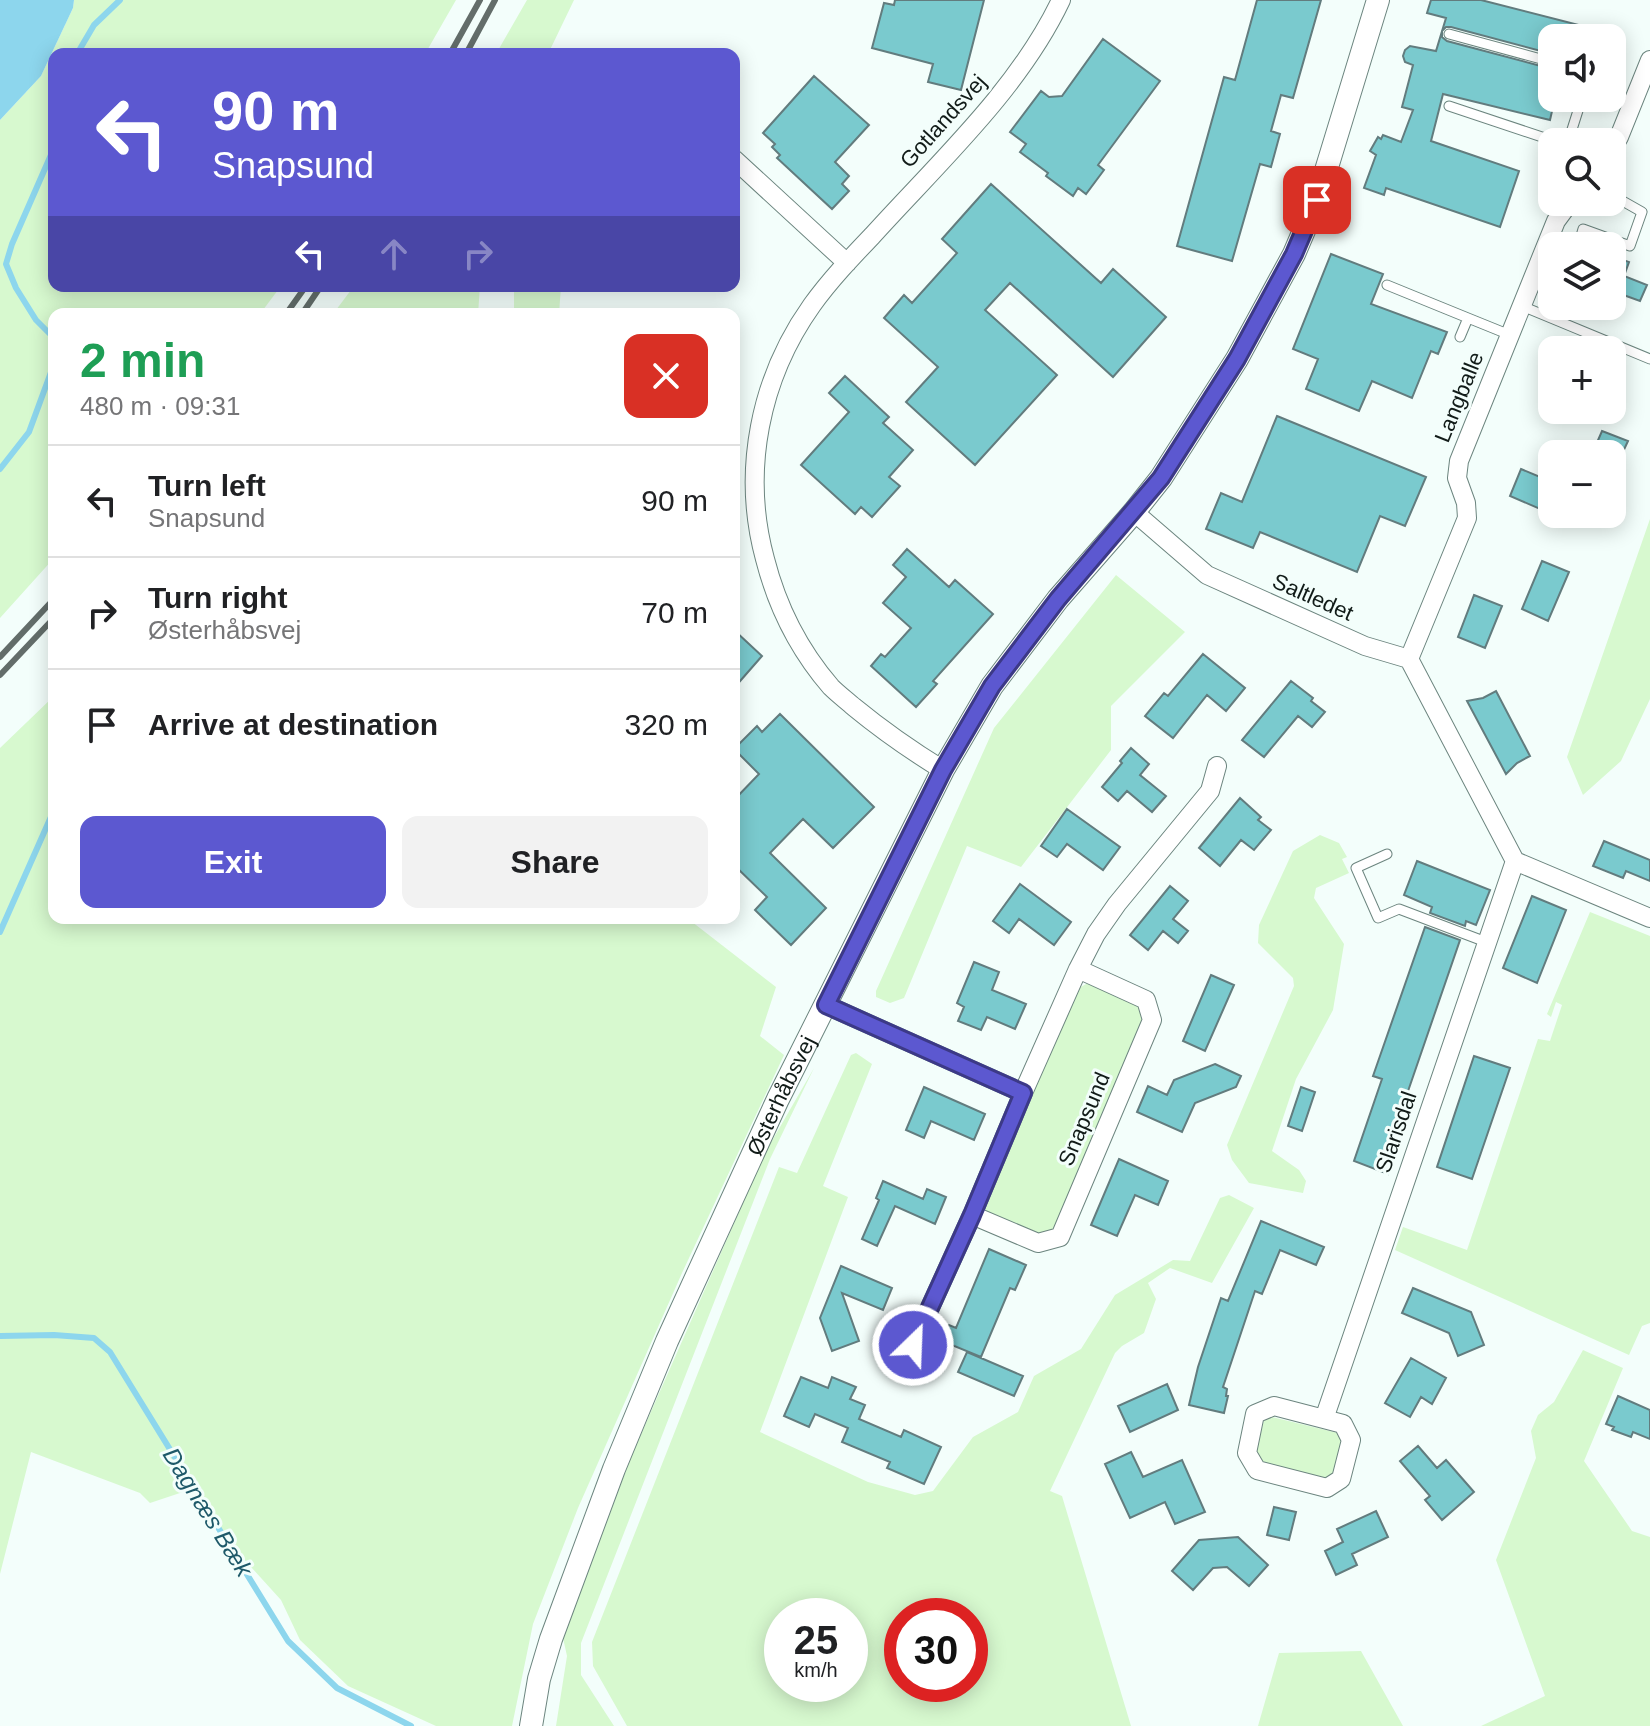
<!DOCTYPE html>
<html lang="en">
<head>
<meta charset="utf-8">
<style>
	body { margin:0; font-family:Arial,sans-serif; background:#f2f2f2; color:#202124; height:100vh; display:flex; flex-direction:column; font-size:30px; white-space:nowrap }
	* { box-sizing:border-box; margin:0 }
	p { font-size:26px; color:#757577 }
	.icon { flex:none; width:44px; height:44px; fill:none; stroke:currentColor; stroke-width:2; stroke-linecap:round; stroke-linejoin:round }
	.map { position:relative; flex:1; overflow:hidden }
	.drawer { position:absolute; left:48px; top:308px; width:692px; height:616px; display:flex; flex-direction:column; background:#fff; border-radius:16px; box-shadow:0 4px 20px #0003 }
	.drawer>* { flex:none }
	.top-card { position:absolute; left:48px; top:48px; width:692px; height:244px; border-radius:16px; box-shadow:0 4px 20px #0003; background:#5c58d0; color:#fff; overflow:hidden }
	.tools { position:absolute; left:1538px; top:24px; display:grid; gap:16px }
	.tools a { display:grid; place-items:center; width:88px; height:88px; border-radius:16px; background:#fff; box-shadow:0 4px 20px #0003; font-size:40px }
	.speed { position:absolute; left:764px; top:1598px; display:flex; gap:16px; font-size:40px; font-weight:700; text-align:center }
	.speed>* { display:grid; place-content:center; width:104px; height:104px; border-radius:50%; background:#fff; box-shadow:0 4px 20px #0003; line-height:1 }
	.speed small { font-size:20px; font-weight:400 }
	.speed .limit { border:12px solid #d22; background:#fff; color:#111 }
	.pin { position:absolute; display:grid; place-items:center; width:68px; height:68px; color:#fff; margin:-34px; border-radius:16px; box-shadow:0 4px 12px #0006 }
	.me { position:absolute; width:88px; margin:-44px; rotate:24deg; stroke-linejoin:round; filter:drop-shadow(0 0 6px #0008) }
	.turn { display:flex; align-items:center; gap:28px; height:168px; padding:0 32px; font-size:36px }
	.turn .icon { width:104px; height:104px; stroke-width:2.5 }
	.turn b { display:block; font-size:56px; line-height:68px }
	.lanes { display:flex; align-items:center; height:76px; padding:0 32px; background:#0003; justify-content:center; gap:40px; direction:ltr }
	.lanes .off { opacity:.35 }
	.round { display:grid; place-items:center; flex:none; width:84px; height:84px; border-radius:16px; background:#f2f2f2 }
	.summary { display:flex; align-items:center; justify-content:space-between; height:136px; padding:0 32px }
	h1 { font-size:48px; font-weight:600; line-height:60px; color:#1e9e55 }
	.primary-button { display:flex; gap:16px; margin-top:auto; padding:16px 32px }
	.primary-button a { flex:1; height:92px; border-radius:16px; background:#5c58d0; color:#fff; font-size:32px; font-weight:600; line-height:92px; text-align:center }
	.primary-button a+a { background:#f2f2f2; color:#202124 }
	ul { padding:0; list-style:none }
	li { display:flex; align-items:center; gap:24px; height:112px; padding:0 32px; border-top:2px solid #e0e0e0 }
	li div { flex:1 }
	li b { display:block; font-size:30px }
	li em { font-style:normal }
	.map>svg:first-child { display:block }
	.green { fill:#d7f9cf; fill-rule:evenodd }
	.water { fill:#8dd6ed }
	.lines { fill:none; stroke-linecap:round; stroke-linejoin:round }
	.stream { stroke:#8dd6ed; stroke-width:6 }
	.building { fill:#7acace; stroke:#627c7e; stroke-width:2 }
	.service-casing { stroke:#6c857f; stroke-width:11 }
	.minor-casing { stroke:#6c857f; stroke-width:20 }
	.tertiary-casing { stroke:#6c857f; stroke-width:24 }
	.service { stroke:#fff; stroke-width:9 }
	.minor { stroke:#fff; stroke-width:18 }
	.tertiary { stroke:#fff; stroke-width:22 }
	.rail { stroke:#636d6a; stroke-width:6 }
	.route-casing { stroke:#3c3987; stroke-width:20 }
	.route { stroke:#5c58d0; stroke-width:14 }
	.labels { text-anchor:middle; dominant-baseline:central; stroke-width:6; stroke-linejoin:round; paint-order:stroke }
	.street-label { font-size:22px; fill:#111b18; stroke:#f3fefb }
	.water-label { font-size:24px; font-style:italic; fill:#1e5969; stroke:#f3fefb }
</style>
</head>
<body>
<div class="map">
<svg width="1650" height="1726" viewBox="0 0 1650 1726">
	<rect width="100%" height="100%" fill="#f3fefb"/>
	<path class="green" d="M74 0H456L425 54H54V286H281L260 314H54V558L0 618V120L41 76 73 8Z
		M527 0H574L548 54H496Z
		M354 286H480L478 314H333Z
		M514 286H561L559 314H514Z
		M1650 519V699L1621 761 1583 795 1567 757Z
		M1116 575 1185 632 1111 706V750L1021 867 967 846 904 998 890 1003 876 997V991L994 728Z
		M54 696V918H687L776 987 760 1036 784 1055 682 1273 578 1508 533 1624 512 1726H436L348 1686 300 1640 281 1600 183 1492 150 1503 140 1493 31 1452 0 1574V748Z
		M1320 835 1339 843 1347 857 1342 859 1349 873 1316 888 1314 898 1344 944 1333 1010 1296 1079 1272 1151 1299 1170 1306 1181 1303 1193 1249 1183 1232 1160 1227 1145 1294 986 1293 978 1258 943 1259 925 1293 851Z
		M1590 912 1650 936V1323L1642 1326 1629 1355 1395 1250 1403 1227 1467 1250 1538 1039 1550 1041 1562 1005 1556 1002 1551 1017 1547 1014Z
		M1088 983 1143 1008 1147 1016 1051 1235 1041 1238 988 1216 983 1204 1077 989Z
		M856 1053 872 1064 823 1186 848 1197 760 1432 868 1482 915 1495 933 1491 973 1437 1018 1412 1034 1376 1081 1349 1115 1295 1173 1260 1190 1261 1220 1198 1229 1195 1254 1208 1212 1283 1170 1268 1148 1283 1156 1299 1144 1333 1122 1346 1115 1353 1050 1491 1062 1496 1131 1726H627L593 1666 592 1642 779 1167 797 1173 851 1055ZM782 1616H850V1684H782ZM902 1616H970V1684H902Z
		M814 1068 770 1159 581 1643V1675L614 1726H556L567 1656 563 1638 631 1457 765 1153Z
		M1583 1350 1623 1368 1584 1461 1632 1531 1650 1537V1726H1481L1545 1696 1496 1560 1536 1458 1531 1431 1538 1415 1554 1402Z
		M1272 1417 1338 1433 1342 1440 1333 1474 1325 1478 1260 1462 1256 1453 1264 1420Z
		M1361 1651 1403 1726H1258L1279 1653Z"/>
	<path class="water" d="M0 0H74L73 8 41 76 0 120Z"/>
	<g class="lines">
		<path class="stream" d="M77 54 94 25 120 0
			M54 148 12 244 6 264 16 288 36 320 54 338
			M0 469 29 432 54 364
			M0 932 54 810
			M0 1336 54 1335 94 1338 110 1352 288 1641 337 1688 411 1726"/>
	</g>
	<path class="building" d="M895 0H984L961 90 928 82 933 64 872 48 884 3 894 5Z
		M1257 0H1321L1293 98 1281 95 1271 131 1280 134 1271 167 1260 164 1232 261 1177 246 1224 77 1235 80Z
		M1431 0H1481L1606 32 1605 38H1552V54L1451 27H1446L1442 31V37L1447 41 1552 69V98H1555L1550 120 1443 94 1431 141 1519 171 1500 227 1386 188 1384 195 1364 188 1376 155 1370 151 1378 137 1381 139 1383 135 1401 142 1413 110 1402 107 1413 65 1405 62 1403 56 1405 50 1410 46 1436 51 1446 18 1427 13Z
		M1103 39 1160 81 1098 165 1104 170 1086 194 1078 188 1073 196 1046 176 1048 173 1020 152 1026 144 1010 132 1041 91 1049 97 1062 96Z
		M814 76 869 125 835 162 849 176 842 184 849 191 832 209 777 158 780 155 772 147 775 144 763 133Z
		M991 184 1101 283 1113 269 1166 317 1113 377 1010 283 985 310 1057 375 975 465 906 402 938 367 884 318 904 295 912 303 957 253 942 239Z
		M1331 254 1383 274 1371 304 1447 332 1438 354 1431 351 1412 398 1372 381 1359 411 1306 389 1318 359 1293 349Z
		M1612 256 1629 262 1624 276 1647 285 1640 301 1618 293 1612 303Z
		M845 376 889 417 883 423 913 450 889 477 900 486 872 517 861 507 855 514 801 465 849 412 829 393Z
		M1277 416 1426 477 1405 526 1380 516 1357 572 1260 532 1253 548 1206 529 1221 493 1242 502Z
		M1602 431 1628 441 1622 454H1592Z
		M1521 469 1552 482V514L1510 496Z
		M907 549 949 587 955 580 993 614 933 681 937 684 916 707 871 666 881 654 885 657 911 628 883 603 906 577 893 565Z
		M1542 561 1569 572 1548 621 1522 609Z
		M1474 595 1502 606 1485 648 1458 637Z
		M734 630 762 656 734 688Z
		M1203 654 1245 688 1226 711 1207 695 1173 738 1145 716 1164 693 1168 696Z
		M1291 681 1313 698 1311 701 1325 712 1312 727 1298 716 1264 757 1242 740Z
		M1496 691 1530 756 1517 763 1506 774 1467 701 1483 698Z
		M780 714 874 807 833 848 803 819 770 853 826 908 791 945 755 910 767 897 734 865V800L759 774 734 749 757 726 762 732Z
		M1131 748 1149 764 1140 775 1166 796 1152 812 1127 791 1118 801 1102 787 1122 763 1120 761Z
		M1240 798 1261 817 1258 820 1271 830 1254 850 1241 840 1220 866 1199 848Z
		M1067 809 1120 847 1103 870 1067 844 1057 857 1041 846Z
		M1604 841 1650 860V881L1626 871 1623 878 1593 866Z
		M1417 861 1490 890 1476 925 1466 921 1465 926 1430 913 1432 907 1404 895Z
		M1020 884 1071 922 1054 945 1019 919 1009 933 993 921Z
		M1170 886 1188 901 1173 919 1188 931 1178 943 1163 931 1148 950 1130 935Z
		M1532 896 1566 910 1537 983 1503 968Z
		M1425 927 1460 940 1406 1097 1415 1100 1388 1174 1354 1161 1382 1079 1373 1076Z
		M974 962 999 972 992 990 1026 1004 1015 1029 987 1017 981 1030 958 1021 964 1007 957 1003Z
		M1211 975 1234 985 1205 1051 1183 1041Z
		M1474 1056 1510 1068 1472 1179 1437 1167Z
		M1215 1064 1241 1076 1236 1087 1195 1103 1182 1132 1137 1112 1148 1086 1167 1095 1174 1080Z
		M924 1087 985 1114 974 1140 931 1121 924 1138 906 1130Z
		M1301 1087 1315 1092 1302 1131 1288 1126Z
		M1119 1159 1168 1181 1158 1205 1135 1195 1117 1236 1091 1225Z
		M883 1181 923 1199 927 1189 946 1197 935 1224 895 1206 877 1246 862 1239 879 1200 876 1198Z
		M1261 1221 1324 1247 1316 1265 1280 1250 1262 1294 1255 1291 1223 1387 1227 1389 1226 1396H1228L1224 1413 1189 1405 1198 1367 1221 1298 1228 1301Z
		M989 1249 1026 1265 1015 1290 1010 1288 981 1357 942 1341 949 1325 956 1328Z
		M841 1266 892 1288 883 1310 842 1293 859 1341 832 1351 820 1318Z
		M1413 1288 1471 1312 1484 1345 1458 1356 1449 1333 1402 1313Z
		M967 1352 1023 1376 1014 1396 958 1372Z
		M1411 1358 1446 1378 1432 1404 1421 1397 1410 1417 1385 1403Z
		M801 1377 828 1388 832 1377 856 1387 850 1399 865 1405 859 1419 901 1437 904 1430 941 1447 924 1484 887 1468 890 1462 842 1442 848 1428 815 1414 809 1427 784 1416Z
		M1167 1384 1178 1410 1130 1432 1118 1406Z
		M1618 1396 1650 1410V1439L1633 1432 1631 1437 1612 1430 1614 1427 1606 1424Z
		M1418 1446 1437 1468 1446 1460 1474 1492 1442 1520 1425 1500 1430 1496 1400 1461Z
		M1131 1452 1143 1477 1182 1460 1205 1512 1175 1524 1165 1502 1130 1518 1105 1464Z
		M1274 1507 1296 1512 1289 1540 1267 1535Z
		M1376 1511 1388 1537 1352 1554 1357 1565 1336 1575 1325 1551 1343 1542 1337 1529Z
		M1238 1537 1268 1565 1249 1586 1227 1567 1213 1568 1193 1590 1172 1571 1199 1540Z"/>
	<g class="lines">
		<defs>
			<path id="service" d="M1449 34 1552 62
				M1449 106 1557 142
				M1568 142 1582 98
				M1578 246 1583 229 1630 246 1642 212 1612 195
				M1387 285 1468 318
				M1522 306 1650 359
				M1460 337 1468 318 1510 335
				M1387 854 1356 868 1378 918 1399 909 1486 942"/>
			<path id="minor" d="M1612 149 1619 137 1650 60
				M734 159 847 263
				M1134 512 1207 575 1365 646 1409 659 1515 861 1650 918
				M1409 659 1467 518 1466 503 1457 478 1459 461 1556 221 1570 202
				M943 770C912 751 882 730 854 707 846 700 838 694 831 687 799 650 777 606 765 559 741 471 760 378 812 305 830 280 851 258 872 236 937 164 1019 89 1061 0
				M826 1005 1023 1093
				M972 1215 1038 1243 1060 1237 1152 1020 1146 1000 1078 969
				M917 1371 913 1345 972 1215 1023 1093 1078 969 1096 934 1117 904 1210 791 1217 766
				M1324 1419 1343 1424 1351 1440 1341 1479 1327 1488 1257 1470 1247 1453 1255 1414 1274 1406 1324 1419 1515 861"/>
			<g id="tertiary">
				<path id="s1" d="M531 1726 539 1679 551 1639 614 1469 667 1341 778 1099 943 770 992 686 1058 599 1134 512 1161 478 1237 359 1294 254 1317 200 1378 0"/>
			</g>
		</defs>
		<use href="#service" class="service-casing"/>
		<use href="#minor" class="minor-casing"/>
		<use href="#tertiary" class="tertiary-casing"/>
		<use href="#service" class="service"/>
		<use href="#minor" class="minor"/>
		<use href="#tertiary" class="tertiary"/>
		<path class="rail" d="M450 54 480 0
			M466 54 495 0
			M286 314 306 286
			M302 314 321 286
			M0 657 54 599
			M0 675 54 618"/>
	</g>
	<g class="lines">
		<defs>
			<path id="route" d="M913 1345 972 1215 1023 1093 826 1005 943 770 992 686 1058 599 1161 478 1237 359 1294 254 1317 200"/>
		</defs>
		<use href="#route" class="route-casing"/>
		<use href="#route" class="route"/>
	</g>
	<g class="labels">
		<g class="street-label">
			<text transform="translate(943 121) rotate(-48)">Gotlandsvej</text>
			<text transform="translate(1459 397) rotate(-68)">Langballe</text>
			<text transform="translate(1313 597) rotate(24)">Saltledet</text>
			<text stroke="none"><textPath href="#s1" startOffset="680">Østerhåbsvej</textPath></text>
			<text transform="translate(1084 1119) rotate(-67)">Snapsund</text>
			<text transform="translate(1396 1132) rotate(-71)">Slarisdal</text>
		</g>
		<g class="water-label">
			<text transform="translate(208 1512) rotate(58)">Dagnæs Bæk</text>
		</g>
	</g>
</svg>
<div class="tools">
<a><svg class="icon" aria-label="sound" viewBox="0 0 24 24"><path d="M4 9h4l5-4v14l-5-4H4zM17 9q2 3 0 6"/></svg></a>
<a><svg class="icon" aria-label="search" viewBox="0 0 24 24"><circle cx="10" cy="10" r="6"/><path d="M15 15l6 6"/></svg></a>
<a><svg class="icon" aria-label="layers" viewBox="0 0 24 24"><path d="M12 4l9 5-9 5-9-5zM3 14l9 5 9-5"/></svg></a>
<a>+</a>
<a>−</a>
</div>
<div class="speed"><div>25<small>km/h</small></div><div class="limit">30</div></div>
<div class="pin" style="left:1317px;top:200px;background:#d93025"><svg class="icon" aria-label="arrive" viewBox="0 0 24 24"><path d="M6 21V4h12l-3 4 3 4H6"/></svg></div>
<svg class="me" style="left:913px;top:1345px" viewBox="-20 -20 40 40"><circle r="17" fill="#5c58d0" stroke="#fff" stroke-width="3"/><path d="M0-11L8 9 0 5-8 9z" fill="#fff"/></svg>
<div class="top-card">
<div class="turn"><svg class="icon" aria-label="left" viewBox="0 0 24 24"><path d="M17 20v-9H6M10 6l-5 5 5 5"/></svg><div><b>90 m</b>Snapsund</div></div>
<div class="lanes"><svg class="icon" aria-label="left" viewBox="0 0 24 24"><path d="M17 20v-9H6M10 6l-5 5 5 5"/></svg><svg class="icon off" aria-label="ahead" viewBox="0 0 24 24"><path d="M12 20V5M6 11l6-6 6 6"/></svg><svg class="icon off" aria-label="right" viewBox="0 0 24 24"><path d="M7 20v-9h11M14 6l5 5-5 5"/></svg></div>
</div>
<section class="drawer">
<div class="summary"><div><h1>2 min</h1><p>480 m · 09:31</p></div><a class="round" style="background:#d93025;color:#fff"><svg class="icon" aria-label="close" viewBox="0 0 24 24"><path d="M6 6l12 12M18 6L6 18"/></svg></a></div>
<ul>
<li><svg class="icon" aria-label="left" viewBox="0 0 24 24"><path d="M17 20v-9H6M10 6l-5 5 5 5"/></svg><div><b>Turn left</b><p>Snapsund</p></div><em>90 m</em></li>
<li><svg class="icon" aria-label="right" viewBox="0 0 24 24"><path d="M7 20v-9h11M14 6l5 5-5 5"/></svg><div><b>Turn right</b><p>Østerhåbsvej</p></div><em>70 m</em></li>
<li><svg class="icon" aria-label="arrive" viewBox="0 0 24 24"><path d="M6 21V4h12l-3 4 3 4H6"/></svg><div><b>Arrive at destination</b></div><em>320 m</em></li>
</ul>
<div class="primary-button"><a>Exit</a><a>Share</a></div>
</section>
</div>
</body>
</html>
